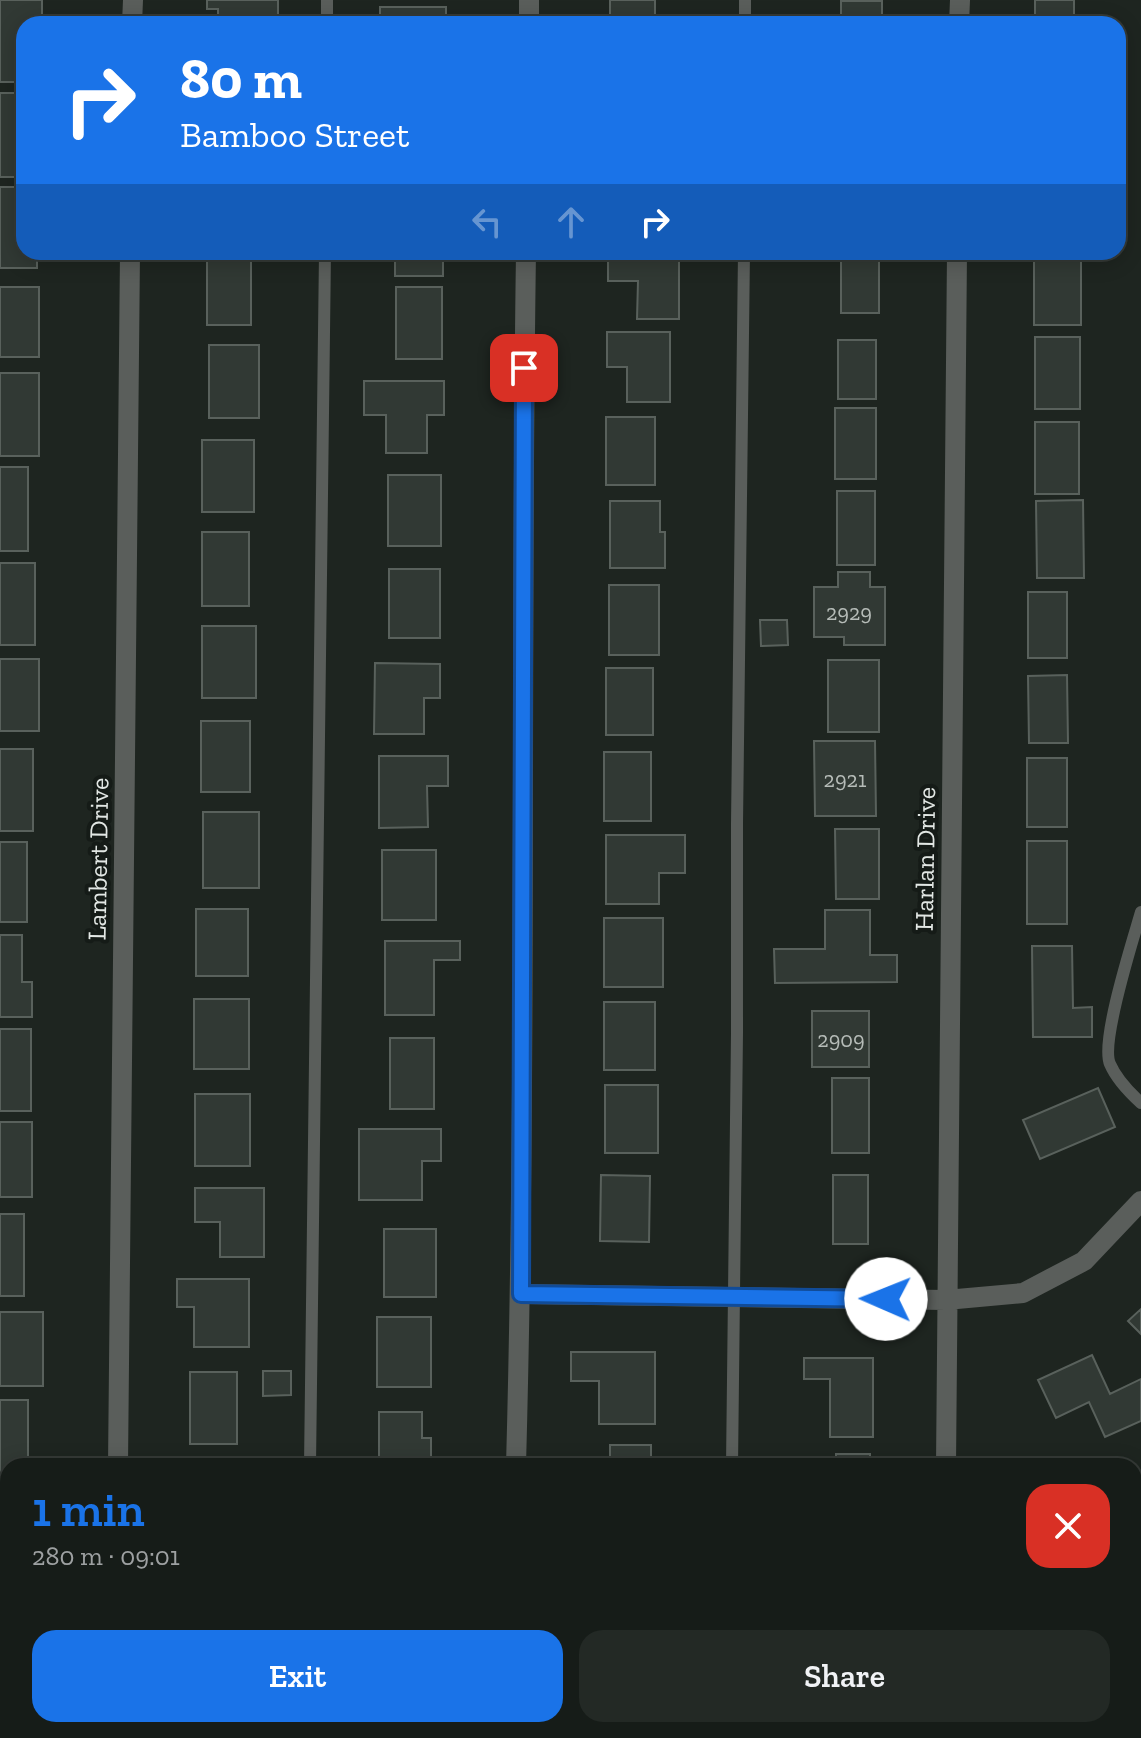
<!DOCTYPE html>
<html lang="en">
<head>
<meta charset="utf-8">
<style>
	body { margin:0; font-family:"Zilla Slab",serif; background:#232925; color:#f1f3f6; height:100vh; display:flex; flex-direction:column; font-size:30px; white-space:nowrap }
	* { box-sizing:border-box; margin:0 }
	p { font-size:26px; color:#9ea1a2 }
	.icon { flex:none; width:44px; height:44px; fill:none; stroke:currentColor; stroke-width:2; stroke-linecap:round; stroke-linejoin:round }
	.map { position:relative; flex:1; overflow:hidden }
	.side { position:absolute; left:0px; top:1458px; width:1142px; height:280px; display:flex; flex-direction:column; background:#161c18; border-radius:24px 24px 0 0; box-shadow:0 4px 20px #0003,0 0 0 2px #353a37 }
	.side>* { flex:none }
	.hud { position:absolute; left:16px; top:16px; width:1110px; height:244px; border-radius:24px; box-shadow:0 4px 20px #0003,0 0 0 2px #353a37; background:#1a73e8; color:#fff; overflow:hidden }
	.pin { position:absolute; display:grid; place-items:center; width:68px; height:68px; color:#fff; margin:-34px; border-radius:16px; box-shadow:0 4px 12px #0006 }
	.me { position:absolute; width:88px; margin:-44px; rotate:271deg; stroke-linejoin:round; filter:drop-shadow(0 0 6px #0008) }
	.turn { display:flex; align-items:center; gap:28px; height:168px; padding:0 32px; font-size:36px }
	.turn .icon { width:104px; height:104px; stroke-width:2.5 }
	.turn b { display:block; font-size:56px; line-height:68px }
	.lanes { display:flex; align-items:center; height:76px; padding:0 32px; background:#0003; justify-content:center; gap:40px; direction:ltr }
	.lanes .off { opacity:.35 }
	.round { display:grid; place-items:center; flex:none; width:84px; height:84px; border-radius:24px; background:#232925 }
	.headline { display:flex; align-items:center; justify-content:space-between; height:136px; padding:0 32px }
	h1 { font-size:48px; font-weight:600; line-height:60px; color:#1a73e8 }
	.cta { display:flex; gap:16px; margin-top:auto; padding:16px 32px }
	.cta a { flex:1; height:92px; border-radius:24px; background:#1a73e8; color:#fff; font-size:32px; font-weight:600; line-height:92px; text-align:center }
	.cta a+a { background:#232925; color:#f1f3f6 }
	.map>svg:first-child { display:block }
	.building { fill:#313934; stroke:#59615c; stroke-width:2 }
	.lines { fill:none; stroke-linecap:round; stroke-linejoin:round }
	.service { stroke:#5a5e5b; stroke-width:12 }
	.minor { stroke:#5a5e5b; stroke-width:20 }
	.tertiary { stroke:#5a5e5b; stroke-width:20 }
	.route-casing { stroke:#114b97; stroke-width:20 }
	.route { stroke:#1a73e8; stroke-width:14 }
	.labels { text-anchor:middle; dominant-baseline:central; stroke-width:8; stroke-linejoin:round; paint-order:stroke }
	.number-label { font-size:22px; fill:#b6bcb8 }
	.street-label { font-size:26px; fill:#e2e7e4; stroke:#151b17 }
</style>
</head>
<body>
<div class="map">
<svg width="1141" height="1738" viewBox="0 0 1141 1738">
	<rect width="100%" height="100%" fill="#1e2520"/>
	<path class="building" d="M0 0H42V24H24V82H0Z
		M207 0H278V24H218V9H207Z
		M610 0H655V24H610Z
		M1035 0H1074V24H1035Z
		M841 1H882V24H841Z
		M380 7H446V24H380Z
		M0 93H24V177H0Z
		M0 187H24V252H37V268H0Z
		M395 252H443V276H395Z
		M608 252H679V319H637L638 281H608Z
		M841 252H879V313H841Z
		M1034 252H1081V325H1034Z
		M207 254H251V325H207Z
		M0 287H39V357H0Z
		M396 287H442V359H396Z
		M607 332H670V402H627V367H607Z
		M1035 337H1080V409H1035Z
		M838 340H876V399H838Z
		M209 345H259V418H209Z
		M0 373H39V456H0Z
		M364 381H444V415H427V453H386V415H364Z
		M835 408H876V479H835Z
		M606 417H655V485H606Z
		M1035 422H1079V494H1035Z
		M202 440H254V512H202Z
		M0 467H28V551H0Z
		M388 475H441V546H388Z
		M837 491H875V565H837Z
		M1083 500 1084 578H1037L1036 501Z
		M610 501H660V532H665V568H610Z
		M202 532H249V606H202Z
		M0 563H35V645H0Z
		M389 569H440V638H389Z
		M838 572H870V587H885V645H844V637H814V587H838Z
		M609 585H659V655H609Z
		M1028 592H1067V658H1028Z
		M760 620H787L788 645 761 646Z
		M202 626H256V698H202Z
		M0 659H39V731H0Z
		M828 660H879V732H828Z
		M375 663 440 664V698H424V734H374Z
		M606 668H653V735H606Z
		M1067 675 1068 743H1029L1028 676Z
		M201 721H250V792H201Z
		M814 741H875L876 816H815Z
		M0 749H33V831H0Z
		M604 752H651V821H604Z
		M379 756H448V786H427L428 827 379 828Z
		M1027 758H1067V827H1027Z
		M203 812H259V888H203Z
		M835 829H879V899H836Z
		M606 835H685V873H659V904H606Z
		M1027 841H1067V924H1027Z
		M0 842H27V922H0Z
		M382 850H436V920H382Z
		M196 909H248V976H196Z
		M825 910H870V955H897V982L775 983 774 949H825Z
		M604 918H663V987H604Z
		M0 935H22V982H32V1017H0Z
		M385 941H460V960H434V1015H385Z
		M1032 946H1072L1073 1008 1092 1007V1037H1033Z
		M194 999H249V1069H194Z
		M604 1002H655V1070H604Z
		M812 1011H869V1067H812Z
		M0 1029H31V1111H0Z
		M390 1038H434V1109H390Z
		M832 1078H869V1153H832Z
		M605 1085H658V1153H605Z
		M1098 1088 1115 1127 1040 1159 1023 1120Z
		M195 1094H250V1166H195Z
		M0 1122H32V1197H0Z
		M359 1129H441V1161H422V1200H359Z
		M601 1175 650 1176 649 1242 600 1241Z
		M833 1175H868V1244H833Z
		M195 1188H264V1257H220V1222H195Z
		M0 1214H24V1296H0Z
		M384 1229H436V1297H384Z
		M177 1279H249V1347H194V1307H177Z
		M1141 1309V1334L1128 1321Z
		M0 1312H43V1386H0Z
		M377 1317H431V1387H377Z
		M571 1352H655V1424H599V1381H571Z
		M1092 1355 1110 1394 1141 1379V1421L1105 1437 1089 1402 1056 1418 1038 1380Z
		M804 1358H873V1437H830V1379H804Z
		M263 1371H291V1395L263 1396Z
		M190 1372H237V1444H190Z
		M0 1400H28V1466H8V1482H0Z
		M379 1412H422V1438H431V1466H379Z
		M610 1445H651V1466H610Z
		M836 1454H870V1466H836Z
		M1025 1460H1097V1466H1025Z
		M0 1499H8V1571H0Z
		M0 1588H8V1669H0Z
		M1141 1646V1691L1134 1685V1654Z
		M0 1682H8V1730H26V1738H0Z
		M358 1730H428V1738H358Z
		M594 1730H650V1738H594Z"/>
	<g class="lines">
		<path class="service" d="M327 24V0
			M745 24V0
			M1141 912C1133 940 1100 1042 1110 1064 1116 1078 1130 1093 1141 1103
			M310 1466 325 252
			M732 1466 737 1033V824L744 252
			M1134 1511 1141 1504
			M729 1730V1738
			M307 1738V1730
			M917 1738 925 1730"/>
		<path class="minor" d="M132 24 133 0
			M959 24 960 0
			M521 1294 946 1300 1023 1293 1084 1261 1141 1201
			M118 1466 130 252
			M946 1466 957 252
			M1080 1730 1089 1738
			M115 1738V1730"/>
		<path class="tertiary" d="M529 24V0
			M516 1466C527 1061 520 657 526 252
			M509 1738V1730"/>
	</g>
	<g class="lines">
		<defs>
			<path id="route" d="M524 368 521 1294 886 1299"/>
		</defs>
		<use href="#route" class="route-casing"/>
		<use href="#route" class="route"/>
	</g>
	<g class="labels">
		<g class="number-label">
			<text x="849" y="612">2929</text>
			<text x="845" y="779">2921</text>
			<text x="841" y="1039">2909</text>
		</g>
		<g class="street-label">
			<text transform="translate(98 859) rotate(-89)">Lambert Drive</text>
			<text transform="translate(925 859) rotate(-89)">Harlan Drive</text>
		</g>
	</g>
</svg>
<div class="pin" style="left:524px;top:368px;background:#d93025"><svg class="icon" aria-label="arrive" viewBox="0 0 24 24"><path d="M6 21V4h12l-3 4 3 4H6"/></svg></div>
<svg class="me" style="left:886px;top:1299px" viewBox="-20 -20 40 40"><circle r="19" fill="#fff"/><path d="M0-13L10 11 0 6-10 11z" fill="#1a73e8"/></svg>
<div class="hud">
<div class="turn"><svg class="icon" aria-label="right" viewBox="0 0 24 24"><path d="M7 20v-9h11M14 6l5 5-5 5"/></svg><div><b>80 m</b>Bamboo Street</div></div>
<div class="lanes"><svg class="icon off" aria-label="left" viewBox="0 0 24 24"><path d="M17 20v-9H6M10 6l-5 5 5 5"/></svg><svg class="icon off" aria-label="ahead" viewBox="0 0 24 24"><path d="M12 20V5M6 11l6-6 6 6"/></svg><svg class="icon" aria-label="right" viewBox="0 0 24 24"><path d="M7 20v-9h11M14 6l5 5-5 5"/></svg></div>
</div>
<section class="side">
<div class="headline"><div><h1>1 min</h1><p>280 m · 09:01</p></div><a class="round" style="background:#d93025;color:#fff"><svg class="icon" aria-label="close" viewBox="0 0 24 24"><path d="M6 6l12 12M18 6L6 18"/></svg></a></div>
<div class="cta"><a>Exit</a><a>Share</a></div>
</section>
</div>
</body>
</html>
